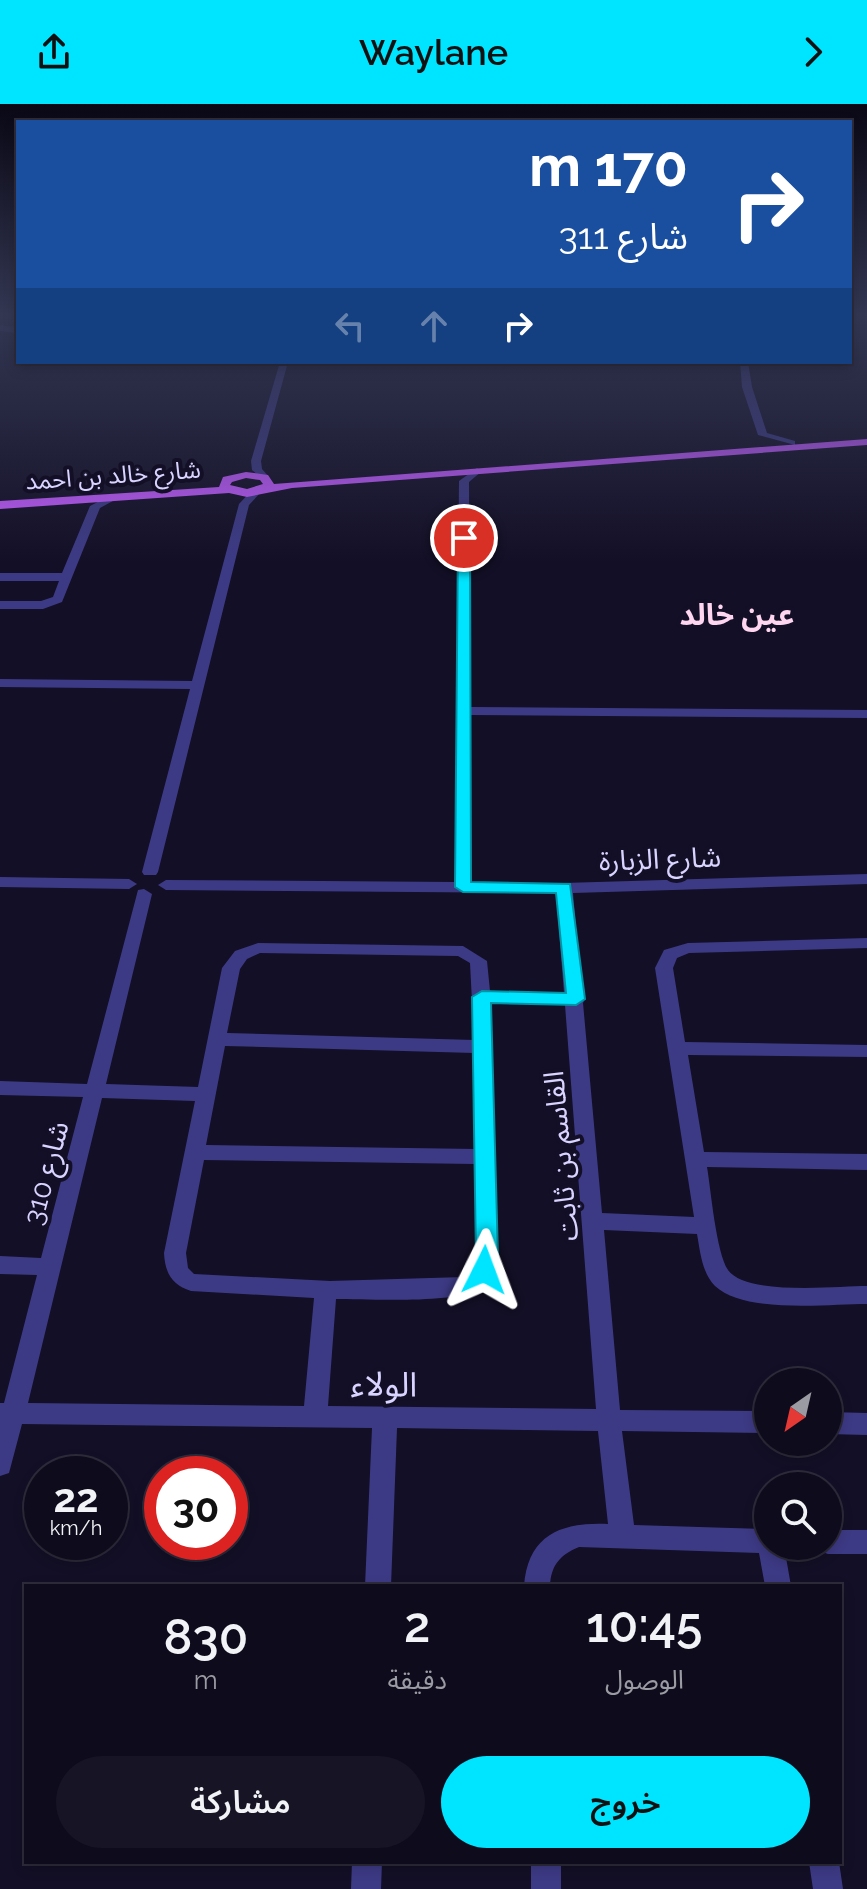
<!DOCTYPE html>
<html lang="ar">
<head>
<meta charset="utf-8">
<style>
	body { margin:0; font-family:Raleway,"Noto Sans Arabic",sans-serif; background:#171425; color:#f1f3f6; direction:rtl; height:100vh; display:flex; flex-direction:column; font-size:30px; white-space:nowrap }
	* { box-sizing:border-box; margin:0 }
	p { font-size:26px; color:#9b9ba3 }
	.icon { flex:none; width:44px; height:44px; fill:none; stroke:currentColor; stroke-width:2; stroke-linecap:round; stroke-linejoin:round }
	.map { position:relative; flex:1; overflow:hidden; direction:ltr }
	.sheet { position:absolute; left:24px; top:1480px; width:818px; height:280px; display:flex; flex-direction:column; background:#0e0b1c; border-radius:0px; box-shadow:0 4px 12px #0003,0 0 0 2px #2e2b3b; direction:rtl }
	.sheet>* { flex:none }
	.banner { position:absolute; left:16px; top:16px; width:836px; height:244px; border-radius:0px; box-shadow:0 4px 12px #0003,0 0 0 2px #2e2b3b; direction:rtl; background:#1a4fa0; color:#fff; overflow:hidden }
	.needle { width:52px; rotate:214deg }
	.controls { position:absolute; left:754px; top:1264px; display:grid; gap:16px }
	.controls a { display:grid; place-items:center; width:88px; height:88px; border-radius:50%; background:#0e0b1c; box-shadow:0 4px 12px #0003,0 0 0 2px #2e2b3b; font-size:40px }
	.speed { position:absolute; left:24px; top:1352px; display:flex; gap:16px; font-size:40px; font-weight:700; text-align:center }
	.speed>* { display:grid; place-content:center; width:104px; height:104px; border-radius:50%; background:#0e0b1c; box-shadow:0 4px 12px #0003,0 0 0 2px #2e2b3b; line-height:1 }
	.speed small { font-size:20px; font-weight:400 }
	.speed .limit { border:12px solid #d22; background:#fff; color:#111 }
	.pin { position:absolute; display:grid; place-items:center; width:68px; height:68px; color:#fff; margin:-34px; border:4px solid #fff; border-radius:50%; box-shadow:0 2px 8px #0007 }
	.me { position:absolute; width:88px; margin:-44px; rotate:3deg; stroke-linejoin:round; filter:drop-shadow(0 0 6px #0008) }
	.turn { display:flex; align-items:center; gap:28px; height:168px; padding:0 32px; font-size:36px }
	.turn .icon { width:104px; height:104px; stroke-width:2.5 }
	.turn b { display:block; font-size:56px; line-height:68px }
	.lanes { display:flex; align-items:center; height:76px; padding:0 32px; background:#0003; justify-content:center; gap:40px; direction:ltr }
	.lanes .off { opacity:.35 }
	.eta { display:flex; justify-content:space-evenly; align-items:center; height:136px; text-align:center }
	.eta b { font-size:48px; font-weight:600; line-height:56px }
	.cta { display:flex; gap:16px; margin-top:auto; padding:16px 32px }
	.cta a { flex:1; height:92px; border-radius:48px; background:#00e5ff; color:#111; font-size:32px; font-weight:600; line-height:92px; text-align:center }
	.cta a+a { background:#171425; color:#f1f3f6 }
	header { display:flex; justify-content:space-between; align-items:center; height:104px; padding:0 32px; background:#00e5ff; color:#111; font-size:36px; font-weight:600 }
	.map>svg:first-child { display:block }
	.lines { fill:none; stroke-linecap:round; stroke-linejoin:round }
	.minor { fill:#3d3a85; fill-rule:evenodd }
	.major { fill:#c25bff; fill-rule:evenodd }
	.route { fill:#00e5ff; stroke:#0095a6; stroke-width:2 }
	.labels { text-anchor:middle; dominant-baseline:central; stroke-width:8; stroke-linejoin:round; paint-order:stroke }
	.far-street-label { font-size:24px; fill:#d9d4ff; stroke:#130f26 }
	.street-label { font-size:28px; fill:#d9d4ff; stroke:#130f26 }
	.far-district-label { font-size:30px; font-weight:bold; fill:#ffd6f0; stroke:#130f26 }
	.near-street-label { font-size:34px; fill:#d9d4ff; stroke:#130f26 }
</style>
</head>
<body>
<header><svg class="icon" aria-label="forward" viewBox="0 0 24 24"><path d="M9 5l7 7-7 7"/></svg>Waylane<svg class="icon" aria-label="share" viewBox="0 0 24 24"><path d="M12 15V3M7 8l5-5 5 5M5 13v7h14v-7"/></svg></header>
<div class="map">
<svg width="867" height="1785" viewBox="0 0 867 1785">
	<rect width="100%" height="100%" fill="#130f26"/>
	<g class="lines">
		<path class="minor" d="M0 221 18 223V229L0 227Z
			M280 258H288L261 357 262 365 269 373 264 376 252 366 251 357Z
			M740 258H748L752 283 767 329 795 337V341L758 331 742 283Z
			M477 364 482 367 469 378 470 603 867 606V614L470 611 471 778 564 779 867 770V780L573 789 582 891 585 895 583 899 602 1109 694 1113 655 864 664 846 688 839 867 834V844L689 849 677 854 673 864 685 938 867 941V953L688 951 704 1048 867 1050V1066L707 1063C711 1086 716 1148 728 1166 746 1192 838 1182 867 1182V1200C828 1200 745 1210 715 1182 702 1169 700 1147 697 1130L604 1126 620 1306 768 1307V1329L622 1327 634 1421 768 1425V1442H784L791 1482H765L759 1449 579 1443C560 1451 551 1461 550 1482H524C528 1430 562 1418 608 1420L598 1327 397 1324 391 1482H365L372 1324 22 1320 9 1369 0 1372V1299H4L37 1171 0 1170V1152L41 1154 83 993 0 991V977L87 980 138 786 144 785 152 790 106 980 198 983 222 864 235 847 258 839 463 842 487 857 490 887 564 889 556 789 166 786 158 781 166 776 455 778 459 377ZM260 849 458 852 470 859 474 936 227 929 240 865 247 855ZM491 899 565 901 596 1305 328 1302 336 1195C368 1195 455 1200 480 1185 490 1178 495 1165 498 1153ZM225 942 474 949 475 1045 206 1041ZM102 994 195 997 164 1149C165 1169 172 1181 191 1187L314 1194 304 1302 28 1299ZM204 1056 475 1060 476 1153 473 1164 464 1173 330 1177 194 1170 188 1164 186 1149Z
			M252 386 261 388 249 401 158 768 156 771H144L142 768 190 585 0 583V575L192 577 239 400Z
			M113 390 122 392 100 404 62 498 43 505H0V497H41L53 493 59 477H0V469H62L90 402Z
			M0 773 129 775 137 780 129 785 0 783Z
			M828 1308 867 1309V1331L828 1330Z
			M828 1426H867V1450H828L819 1447 817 1442H828Z
			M352 1758H382L381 1785H351Z
			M531 1758H561V1785H531Z
			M809 1758H839L843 1785H813Z"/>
		<path class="major" d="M867 335V341L292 384 247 393 229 389 0 405V397L219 383 223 373 246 368 268 371 274 380ZM246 374 260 376 263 380 247 385 230 381 232 378Z"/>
	</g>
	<linearGradient id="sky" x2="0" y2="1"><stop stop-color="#0a0815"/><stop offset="0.46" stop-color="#333752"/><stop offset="1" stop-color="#333752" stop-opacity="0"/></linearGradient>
	<rect width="867" height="459" fill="url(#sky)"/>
	<path class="route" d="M464 431 470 434 471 778 570 780 585 895 576 901 491 899 498 1153 492 1172 484 1175 476 1172 473 1166 476 1153 472 893 482 887 566 889 556 789 463 788 455 783 458 434Z"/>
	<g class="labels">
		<g class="far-street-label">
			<text transform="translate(113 371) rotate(-4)">شارع خالد بن احمد</text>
		</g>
		<g class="street-label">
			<text transform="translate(660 755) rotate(-2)">شارع الزبارة</text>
			<text transform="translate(561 1052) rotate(-95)">القاسم بن ثابت</text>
			<text transform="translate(46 1069) rotate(-75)">شارع 310</text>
		</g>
		<g class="far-district-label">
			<text x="737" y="510">عين خالد</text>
		</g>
		<g class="near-street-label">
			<text transform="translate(384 1280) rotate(1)">الولاء</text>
		</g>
	</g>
</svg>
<div class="controls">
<a><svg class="needle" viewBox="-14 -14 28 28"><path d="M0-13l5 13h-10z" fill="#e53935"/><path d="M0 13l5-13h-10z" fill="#9b9ba3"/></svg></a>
<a><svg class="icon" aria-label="search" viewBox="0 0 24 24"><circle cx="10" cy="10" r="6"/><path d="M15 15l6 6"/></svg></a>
</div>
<div class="speed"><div>22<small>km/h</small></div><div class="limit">30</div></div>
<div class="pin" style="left:464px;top:434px;background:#d93025"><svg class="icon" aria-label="arrive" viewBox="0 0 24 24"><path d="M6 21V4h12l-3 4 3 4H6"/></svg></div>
<svg class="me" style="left:484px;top:1166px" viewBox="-20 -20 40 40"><path d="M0-17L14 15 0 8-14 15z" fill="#00e5ff" stroke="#fff" stroke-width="4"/></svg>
<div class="banner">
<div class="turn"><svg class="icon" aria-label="right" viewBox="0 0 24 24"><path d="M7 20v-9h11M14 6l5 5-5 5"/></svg><div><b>170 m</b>شارع 311</div></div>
<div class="lanes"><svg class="icon off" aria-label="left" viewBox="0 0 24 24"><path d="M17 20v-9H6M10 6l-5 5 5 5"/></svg><svg class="icon off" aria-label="ahead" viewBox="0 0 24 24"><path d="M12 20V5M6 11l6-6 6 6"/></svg><svg class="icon" aria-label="right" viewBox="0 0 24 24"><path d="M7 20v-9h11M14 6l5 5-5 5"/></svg></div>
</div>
<section class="sheet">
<div class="eta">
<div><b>10:45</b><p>الوصول</p></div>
<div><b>2</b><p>دقيقة</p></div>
<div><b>830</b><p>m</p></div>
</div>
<div class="cta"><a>خروج</a><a>مشاركة</a></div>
</section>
</div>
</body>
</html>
